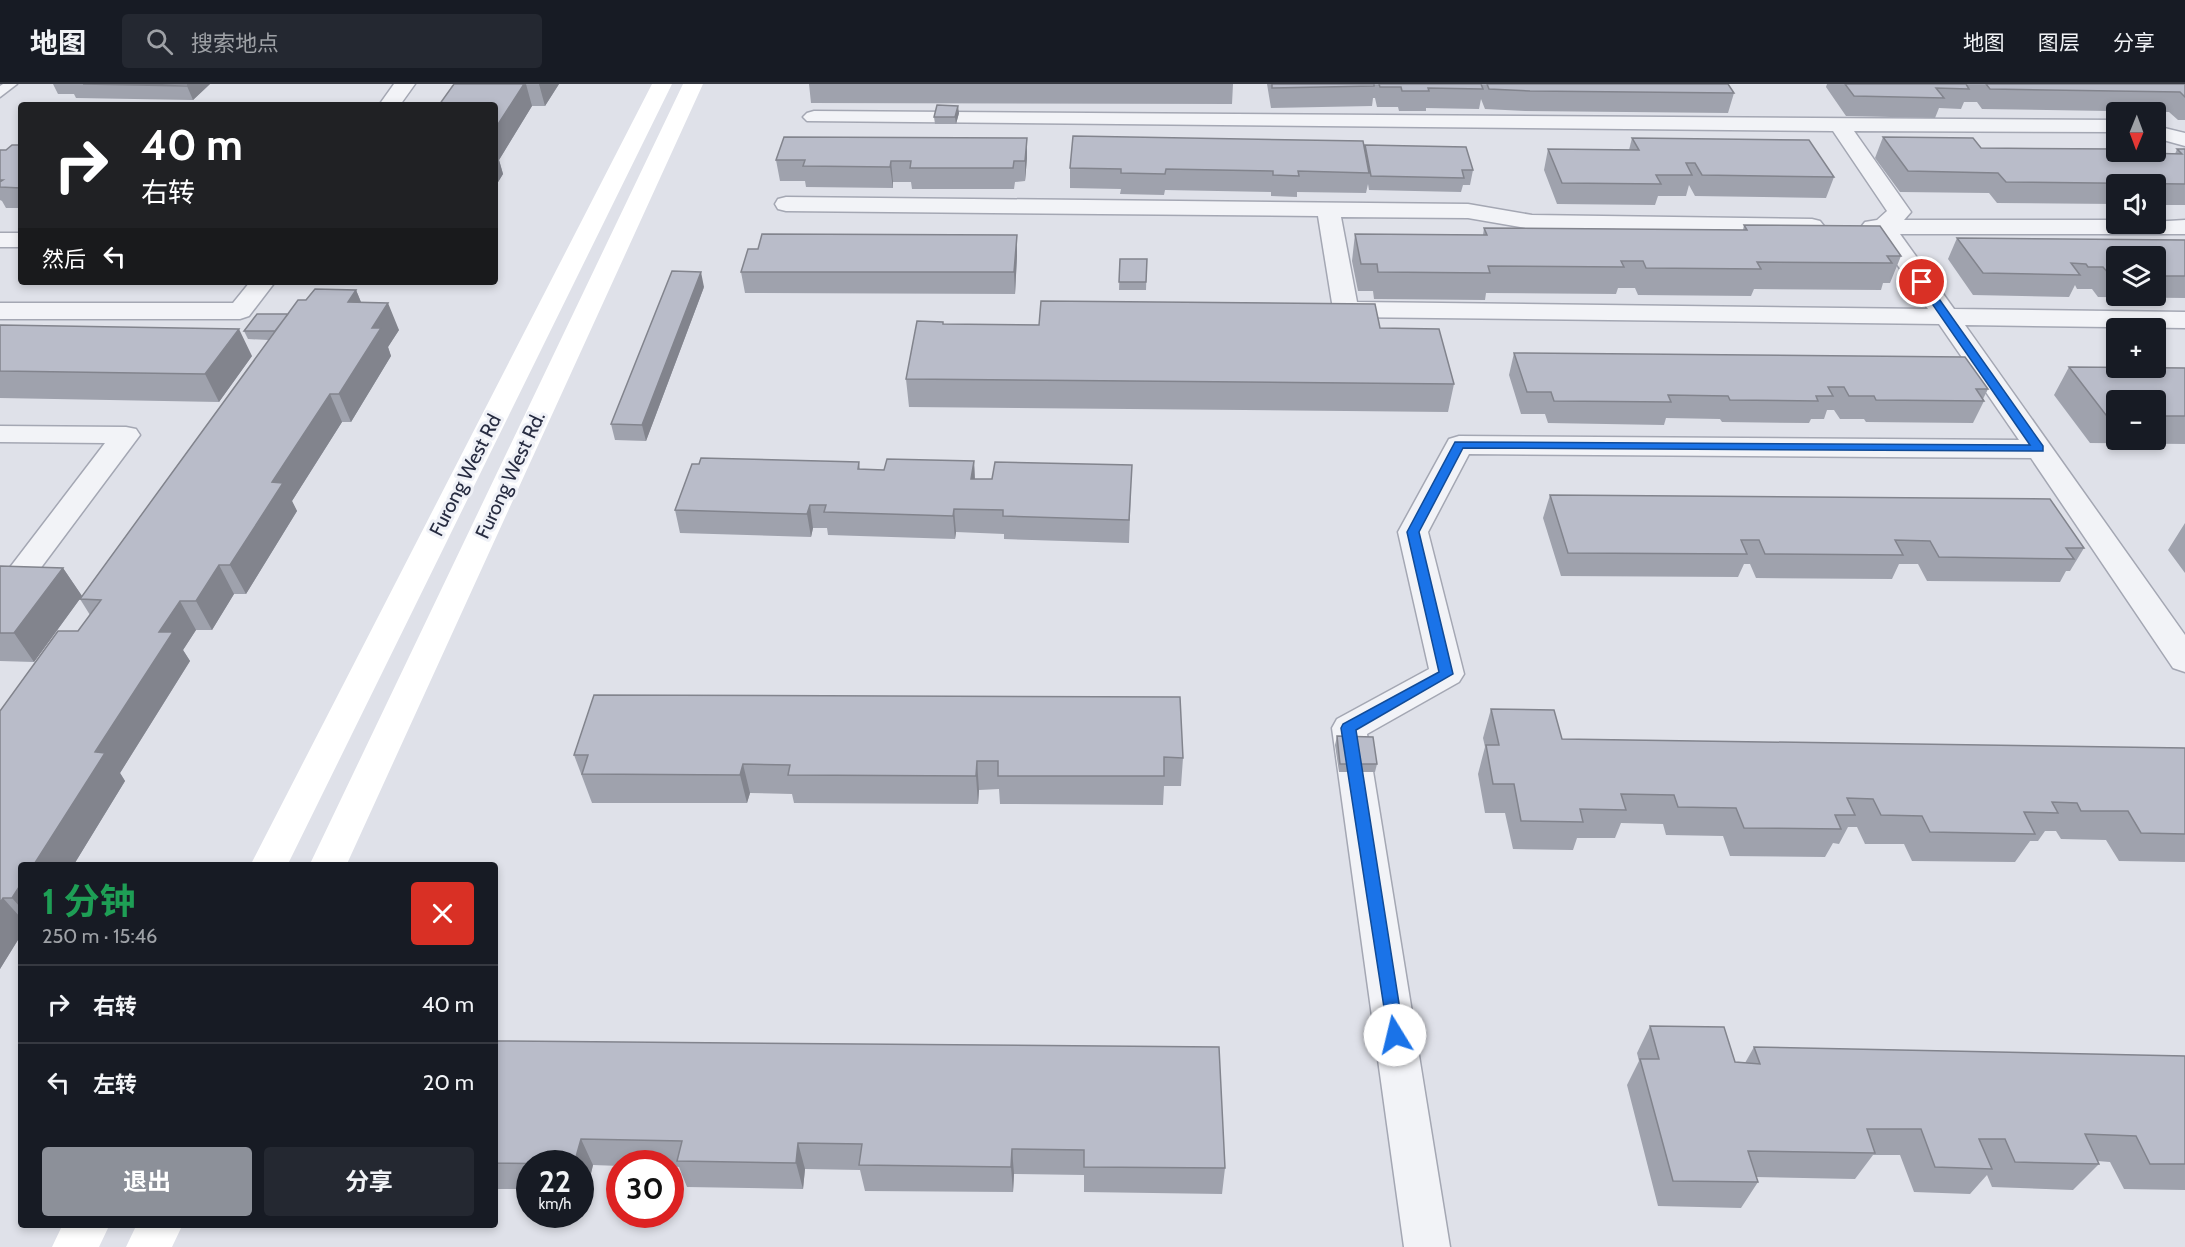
<!DOCTYPE html>
<html lang="zh">
<head>
<meta charset="utf-8">
<style>
	body { margin:0; font-family:Cabin,"Noto Sans SC",sans-serif; background:#242831; color:#f1f3f6; height:100vh; display:flex; flex-direction:column; font-size:22px; white-space:nowrap }
	* { box-sizing:border-box; margin:0 }
	p { font-size:20px; color:#9ea1a6 }
	.icon { flex:none; width:33px; height:33px; fill:none; stroke:currentColor; stroke-width:2; stroke-linecap:round; stroke-linejoin:round }
	.map { position:relative; flex:1; overflow:hidden }
	.drawer { position:absolute; left:18px; top:778px; width:480px; height:366px; display:flex; flex-direction:column; background:#171b24; border-radius:6px; box-shadow:0 3px 9px #0003 }
	.drawer>* { flex:none }
	.hud { position:absolute; left:18px; top:18px; width:480px; height:183px; border-radius:6px; box-shadow:0 3px 9px #0003; background:#202124; color:#fff; overflow:hidden }
	.needle { width:39px; rotate:181deg }
	.tools { position:absolute; left:2106px; top:18px; display:grid; gap:12px }
	.tools a { display:grid; place-items:center; width:60px; height:60px; border-radius:6px; background:#171b24; box-shadow:0 3px 9px #0003; font-size:30px }
	.speed { position:absolute; left:516px; top:1066px; display:flex; gap:12px; font-size:30px; font-weight:700; text-align:center }
	.speed>* { display:grid; place-content:center; width:78px; height:78px; border-radius:50%; background:#171b24; box-shadow:0 3px 9px #0003; line-height:1 }
	.speed small { font-size:15px; font-weight:400 }
	.speed .limit { border:9px solid #d22; background:#fff; color:#111 }
	.pin { position:absolute; display:grid; place-items:center; width:51px; height:51px; color:#fff; margin:-26px; border:3px solid #fff; border-radius:50%; box-shadow:0 2px 6px #0007 }
	.me { position:absolute; width:66px; margin:-33px; rotate:351deg; stroke-linejoin:round; filter:drop-shadow(0 0 4px #0008) }
	.turn { display:flex; align-items:center; gap:21px; height:126px; padding:0 24px; font-size:27px }
	.turn .icon { width:78px; height:78px; stroke-width:2.5 }
	.turn b { display:block; font-size:42px; line-height:51px }
	.then { display:flex; align-items:center; height:57px; padding:0 24px; background:#0003; gap:12px; font-size:22px }
	.round { display:grid; place-items:center; flex:none; width:63px; height:63px; border-radius:6px; background:#242831 }
	.headline { display:flex; align-items:center; justify-content:space-between; height:102px; padding:0 24px }
	h1 { font-size:36px; font-weight:700; line-height:45px; color:#1e9e55 }
	.button { display:flex; gap:12px; margin-top:auto; padding:12px 24px }
	.button a { flex:1; height:69px; border-radius:6px; background:#8c9099; color:#fff; font-size:24px; font-weight:700; line-height:69px; text-align:center }
	.button a+a { background:#242831; color:#f1f3f6 }
	ul { padding:0; list-style:none }
	li { display:flex; align-items:center; gap:18px; height:78px; padding:0 24px; border-top:2px solid #363941 }
	li div { flex:1 }
	li b { display:block; font-size:22px }
	li em { font-style:normal }
	header { display:flex; align-items:center; gap:36px; box-sizing:border-box; height:84px; padding:0 30px; background:#171b24; border-bottom:2px solid #363941 }
	header strong { font-size:28px }
	nav { display:flex; gap:33px; margin-inline-start:auto; font-size:21px }
	.search { width:420px; height:54px; background:#242831; display:flex; align-items:center; gap:15px; box-sizing:border-box; padding:0 21px; border-radius:6px; color:#9ea1a6; font-size:22px }
	.map>svg:first-child { display:block }
	.lines { fill:none; stroke-linecap:round; stroke-linejoin:round }
	.service-casing { stroke:#a4a7b3; stroke-width:3 }
	.minor-casing { stroke:#a4a7b3; stroke-width:3 }
	.service { fill:#f2f3f7; fill-rule:evenodd }
	.minor { fill:#f2f3f7; fill-rule:evenodd }
	.secondary { fill:#fff; fill-rule:evenodd }
	.wall { fill:#9fa2ad; fill-rule:evenodd }
	.shaded-wall { fill:#82848d }
	.building { fill:#b9bcc9; stroke:#82848d; stroke-width:1.5 }
	.route { fill:#1a73e8; stroke:#114b97; stroke-width:1.5 }
	.labels { text-anchor:middle; dominant-baseline:central; stroke-width:6; stroke-linejoin:round; paint-order:stroke }
	.street-label { font-size:20px; fill:#272c41; stroke:#eff1f7 }
</style>
</head>
<body>
<header>
<strong>地图</strong>
<div class="search"><svg class="icon" aria-label="search" viewBox="0 0 24 24"><circle cx="10" cy="10" r="6"/><path d="M15 15l6 6"/></svg>搜索地点</div>
<nav><a>地图</a><a>图层</a><a>分享</a></nav>
</header>
<div class="map">
<svg width="2185" height="1163" viewBox="0 0 2185 1163">
	<rect width="100%" height="100%" fill="#dfe1e9"/>
	<g class="lines">
		<defs>
			<path id="service" d="M3 0H17L0 13V2Z"/>
			<path id="minor" d="M394 0H415L400 21H379Z
				M814 27 2116 36V48L1854 47 1911 128 1904 136H2116V140L2185 136V150H1900L1954 225 2185 228V244L1965 241 2185 551V588L2173 584 2031 374 1469 370 1428 448 1464 590 1459 598 1367 650 1450 1163H1404L1332 644 1337 635 1429 585 1398 448 1449 355 1459 352 2019 356 1939 240 1346 233 1337 230 1333 225 1318 132 786 127 778 125 775 120 778 115 786 113 1468 120 1532 131 1812 135 1820 137 1824 142 1820 147 1812 149 1532 145 1468 134 1341 133 1357 218 1928 225 1876 150 1865 148 1861 143 1865 138 1877 136 1887 127 1833 47 807 37 803 33 807 29Z
				M2156 42 2185 49V62L2156 54Z
				M0 149H21V163H0Z
				M250 198H275L249 232 240 235H0V219H233Z
				M0 342 126 343 136 345 140 351 34 493 23 496 12 493 8 486 105 359 0 358Z"/>
		</defs>
		<use href="#service" class="service-casing"/>
		<use href="#minor" class="minor-casing"/>
		<use href="#service" class="service"/>
		<use href="#minor" class="minor"/>
		<path class="secondary" d="M652 0H672L287 782H250Z
			M683 0H703L346 782H309Z
			M62 1142H109L99 1163H52Z
			M136 1142H182L172 1163H126Z"/>
	</g>
	<path class="wall" d="M53 0H210L193 16 76 14 74 10H58Z
		M454 0H559L545 22H532L499 76 503 90 495 103V21Z
		M809 0H1233L1232 20 811 19Z
		M1267 0H1728L1734 9 1728 29 1525 27 1485 25 1481 15 1479 25 1426 24V27H1399L1398 23H1377L1375 14H1373L1372 22 1271 24Z
		M1827 0H2185V36H2178L2169 28 1982 25 1977 18H1964L1961 25 1939 24 1935 34 1846 32 1826 3Z
		M959 29 956 40H935L934 33Z
		M1883 53 1981 64 2175 70 2177 65H2185V121H2156V100H2116V120L1997 119 1989 109 1900 108 1875 74Z
		M1632 54 1834 93 1826 114 1695 112 1689 101 1686 112H1658L1655 121 1557 120 1544 86 1548 65 1629 66Z
		M21 61V124H6L2 117 0 116V66H6Z
		M1365 61 1473 86 1470 101H1463L1461 108 1369 106 1368 100 1366 109 1297 108V113L1271 112V108L1165 106 1164 111 1120 110 1121 105 1070 104V84L1365 65Z
		M1027 74 1025 97 1015 98 1014 105H912L911 98H893V104L806 103 805 97H780L776 76Z
		M1744 141 1901 172 1890 199H1883L1881 206 1754 205 1751 212 1638 211 1635 204H1618L1616 210 1486 209 1485 216 1374 215 1373 207H1358L1352 177 1355 150 1483 151 1484 144 1743 146Z
		M1957 154 2185 156V214L2098 213 2092 205H2077L2075 201 2069 213 1973 211 1948 175ZM2116 172H2156V212H2116Z
		M758 165 1017 172 1015 210 745 209 741 188Z
		M1120 175H1147L1146 206H1119Z
		M704 203 646 357 615 356 611 340Z
		M356 206 361 218 399 246 388 263 391 272 351 338H342L292 417 297 427 246 510H234L212 546H196L183 566 190 577 120 689 125 697 73 782H21V851L0 885V627L78 547 90 531 80 515 269 256 248 255 244 247 288 230 306 216Z
		M943 238V240L1380 244 1454 300 1448 328 909 323 906 295Z
		M0 241 252 272 219 318 0 314Z
		M1514 269 1988 305 1983 315 1984 317 1973 339 1866 338 1864 335H1840L1834 326H1827L1824 335H1811L1809 339 1722 338 1720 335 1666 334 1664 341 1548 339 1545 330H1521L1509 291Z
		M2069 283 2185 284V360L2090 359 2054 311ZM2116 316H2156V356H2116Z
		M974 377 975 395 1131 404 1129 459 1004 455V450L956 448 955 455 828 451 827 444H813L811 453 680 449 675 426 859 378 860 385 884 386Z
		M1550 411 2084 464 2070 487H2066L2060 498 1927 497 1918 480H1899L1892 495 1756 494 1750 480H1744L1738 493 1561 492 1543 434Z
		M2185 439V489L2168 466Z
		M0 482 63 484 82 512 34 578 0 577Z
		M1491 625 1562 655 2185 664V778L2119 777 2106 756 2061 755 2056 747H2045L2038 757H2030L2015 778 1912 777 1904 760H1865L1857 743H1848L1839 760 1833 759 1825 773 1730 772 1723 752 1666 751 1663 740 1621 739 1615 754H1577L1573 766 1513 765 1505 729H1485L1478 690 1485 663 1483 654Z
		M1337 652 1377 680 1375 688H1339L1335 661Z
		M574 671 1183 674 1181 702H1164L1163 721 1000 720 999 705 979 706 978 720 794 719 792 710 750 709 747 719H592Z
		M1650 942 1735 978 1745 979 1754 963 2185 972V1106L2124 1105 2110 1078 2097 1077 2099 1080 2073 1106 1992 1103 1987 1091 1970 1110 1914 1108 1900 1071H1873L1855 1095 1756 1093 1758 1098 1741 1124 1658 1122 1627 1001 1639 977 1637 969Z
		M495 957 1225 1084 1222 1110 1084 1108V1091L1014 1090 1013 1108 865 1107 860 1086 805 1085 803 1105 687 1103 679 1083 670 1082V1080H620V1082L593 1081 587 1106 580 1105V1080H530V1105H495Z"/>
	<path class="shaded-wall" d="M189 0H210L193 16 187 2Z
		M524 0H526L532 22 499 76 503 90 495 103V45Z
		M539 0H559L545 22Z
		M958 22 959 29 956 40 955 33Z
		M1027 54V74L1025 97V77Z
		M891 77 893 98V104L890 83Z
		M1017 151V172L1015 210 1014 188Z
		M701 188 704 203 646 357 642 341Z
		M356 206 367 233 348 218Z
		M388 219 399 246 388 263 391 272 351 338 339 310 372 244Z
		M239 245 252 272 219 318 205 290Z
		M330 310 342 338 292 417 297 427 246 510 230 481 272 398Z
		M974 377 975 400 971 395Z
		M810 421 813 444 811 453 807 430Z
		M954 425 956 448 955 455 953 432Z
		M219 481 234 510 212 546 196 517Z
		M63 484 82 512 34 578 14 549Z
		M180 517 196 546 183 566 190 577 120 689 125 697 73 782H33L159 548Z
		M977 677 979 706 978 720 976 692Z
		M743 680 750 709 747 719 740 691Z
		M21 800V824L12 814Z
		M3 814 21 834V851L0 885V819Z
		M581 1055 593 1081 587 1106 580 1093V1080H574Z
		M798 1059 805 1085 803 1105 796 1079Z
		M1012 1065 1014 1090 1013 1108 1011 1083Z"/>
	<path class="building" d="M83 0H189L187 2Z
		M454 0H524L495 45V21H439Z
		M1272 0H1374V2L1272 4Z
		M1379 0H1481L1483 5 1428 4 1429 7H1402L1401 3H1380Z
		M1487 0H1728L1734 9 1530 7 1489 5Z
		M1845 0H1966L1969 5 1936 4 1944 14 1854 12Z
		M1986 0H2185V13L2180 8 1990 5Z
		M937 21 958 22 955 33H934Z
		M1073 52 1363 57 1369 89 1298 87 1299 92 1273 91V87L1166 85 1165 90 1121 89V85L1070 84Z
		M784 53 1027 54 1025 77H1014L1013 84H910L911 77H891L890 83 803 82 805 76H776Z
		M1883 53 1973 54 1981 64 2116 65V68H2140L2142 69 2182 70 2177 65H2185V100L2006 98 1998 89 1908 87Z
		M1632 54 1809 56 1834 93 1702 91 1695 79H1686L1692 91H1656L1661 100 1562 99 1548 65 1639 66Z
		M12 61H21V104L0 103V98L3 96H0V66H6Z
		M1365 61 1466 63 1473 86H1462L1464 94 1371 92Z
		M1744 141 1880 142 1901 172H1887L1892 179 1757 178 1761 185 1646 184 1643 177H1621L1624 183 1488 182 1490 189 1378 188 1377 180H1361L1355 150 1487 151 1484 144 1747 146Z
		M762 150 1017 151 1014 188H741L748 165H758Z
		M1957 154 2185 156V192H2156V172H2116V191H2110L2103 183H2088L2086 180 2071 179 2080 191 1983 189Z
		M1120 175H1147L1146 198H1119Z
		M672 187 701 188 642 341 611 340Z
		M315 205 356 206 348 218 388 219 372 244H381L339 310H330L272 398 283 399 230 481H219L196 517H180L159 548H173L95 668 105 669 33 782H21V800L12 814H3L0 819V627L58 547H78L101 516 80 515 298 216H306Z
		M1041 217 1375 220 1380 244 1439 245 1454 300 906 295 917 237 943 238V240L1039 241Z
		M257 230H288L275 247H244Z
		M0 241 239 245 205 290 0 287Z
		M1514 269 1965 273 1988 305H1976L1984 317 1876 316 1874 312H1849L1844 303H1828L1833 312H1816L1818 317 1730 316 1728 312 1668 311 1671 318 1554 317 1551 308H1527Z
		M2069 283 2185 284V332H2156V316H2116V331H2106Z
		M701 374 859 378 858 385 884 386 887 375 974 377 971 395H992L995 378 1132 381 1129 436 1003 432V426L954 425 953 432 824 428 826 421H810L807 430 675 426 692 380H699Z
		M1550 411 2050 415 2084 464H2066L2074 475 1939 473 1930 457 1895 456 1903 471 1765 470 1759 456H1741L1747 470 1568 469Z
		M0 482 63 484 14 549H0Z
		M594 611 1180 613 1183 674 1164 673V692H998V677H977L976 692 788 691 790 681 743 680 740 691 582 690 588 671H574Z
		M1491 625 1554 626 1562 655 2185 664V750L2141 749 2128 727H2081L2077 719 2052 718 2058 729 2024 728 2035 750 1930 748 1922 732 1881 731 1873 715 1847 714 1855 731H1835L1841 745 1744 744 1736 724 1678 723 1674 711 1621 710 1626 726 1580 725 1583 738 1521 737 1514 700H1493L1486 661H1499Z
		M1337 652 1373 653 1377 680H1340Z
		M1650 942 1724 943 1735 978 1760 980 1754 963 2185 972V1080H2150L2136 1052 2085 1050 2099 1080 2015 1078 2005 1055H1979L1992 1085 1935 1083 1921 1045H1867L1875 1069 1748 1067 1758 1098 1673 1097 1640 975H1659Z
		M495 957 1219 963 1225 1084 1084 1083V1066L1012 1065 1011 1083 859 1081 862 1060 798 1059 796 1079 677 1077 682 1057 581 1055 574 1080 495 1079Z"/>
	<path class="route" d="M1918 195H1925L2043 362V367L1463 364 1419 448 1453 590 1356 646 1404 951 1401 956 1395 958 1389 956 1341 644 1343 640 1439 588 1407 448 1455 358 2030 361 1917 198Z"/>
	<g class="labels">
		<g class="street-label">
			<text transform="translate(465 391) rotate(-63)">Furong West Rd</text>
			<text transform="translate(510 391) rotate(-65)">Furong West Rd.</text>
		</g>
	</g>
</svg>
<div class="tools">
<a><svg class="needle" viewBox="-14 -14 28 28"><path d="M0-13l5 13h-10z" fill="#e53935"/><path d="M0 13l5-13h-10z" fill="#9ea1a6"/></svg></a>
<a><svg class="icon" aria-label="sound" viewBox="0 0 24 24"><path d="M4 9h4l5-4v14l-5-4H4zM17 9q2 3 0 6"/></svg></a>
<a><svg class="icon" aria-label="layers" viewBox="0 0 24 24"><path d="M12 4l9 5-9 5-9-5zM3 14l9 5 9-5"/></svg></a>
<a>+</a>
<a>−</a>
</div>
<div class="speed"><div>22<small>km/h</small></div><div class="limit">30</div></div>
<div class="pin" style="left:1922px;top:198px;background:#d93025"><svg class="icon" aria-label="arrive" viewBox="0 0 24 24"><path d="M6 21V4h12l-3 4 3 4H6"/></svg></div>
<svg class="me" style="left:1395px;top:951px" viewBox="-20 -20 40 40"><circle r="19" fill="#fff"/><path d="M0-13L10 11 0 6-10 11z" fill="#1a73e8"/></svg>
<div class="hud">
<div class="turn"><svg class="icon" aria-label="right" viewBox="0 0 24 24"><path d="M7 20v-9h11M14 6l5 5-5 5"/></svg><div><b>40 m</b>右转</div></div>
<div class="then">然后<svg class="icon" aria-label="left" viewBox="0 0 24 24"><path d="M17 20v-9H6M10 6l-5 5 5 5"/></svg></div>
</div>
<section class="drawer">
<div class="headline"><div><h1>1 分钟</h1><p>250 m · 15:46</p></div><a class="round" style="background:#d93025;color:#fff"><svg class="icon" aria-label="close" viewBox="0 0 24 24"><path d="M6 6l12 12M18 6L6 18"/></svg></a></div>
<ul>
<li><svg class="icon" aria-label="right" viewBox="0 0 24 24"><path d="M7 20v-9h11M14 6l5 5-5 5"/></svg><div><b>右转</b></div><em>40 m</em></li>
<li><svg class="icon" aria-label="left" viewBox="0 0 24 24"><path d="M17 20v-9H6M10 6l-5 5 5 5"/></svg><div><b>左转</b></div><em>20 m</em></li>
</ul>
<div class="button"><a>退出</a><a>分享</a></div>
</section>
</div>
</body>
</html>
